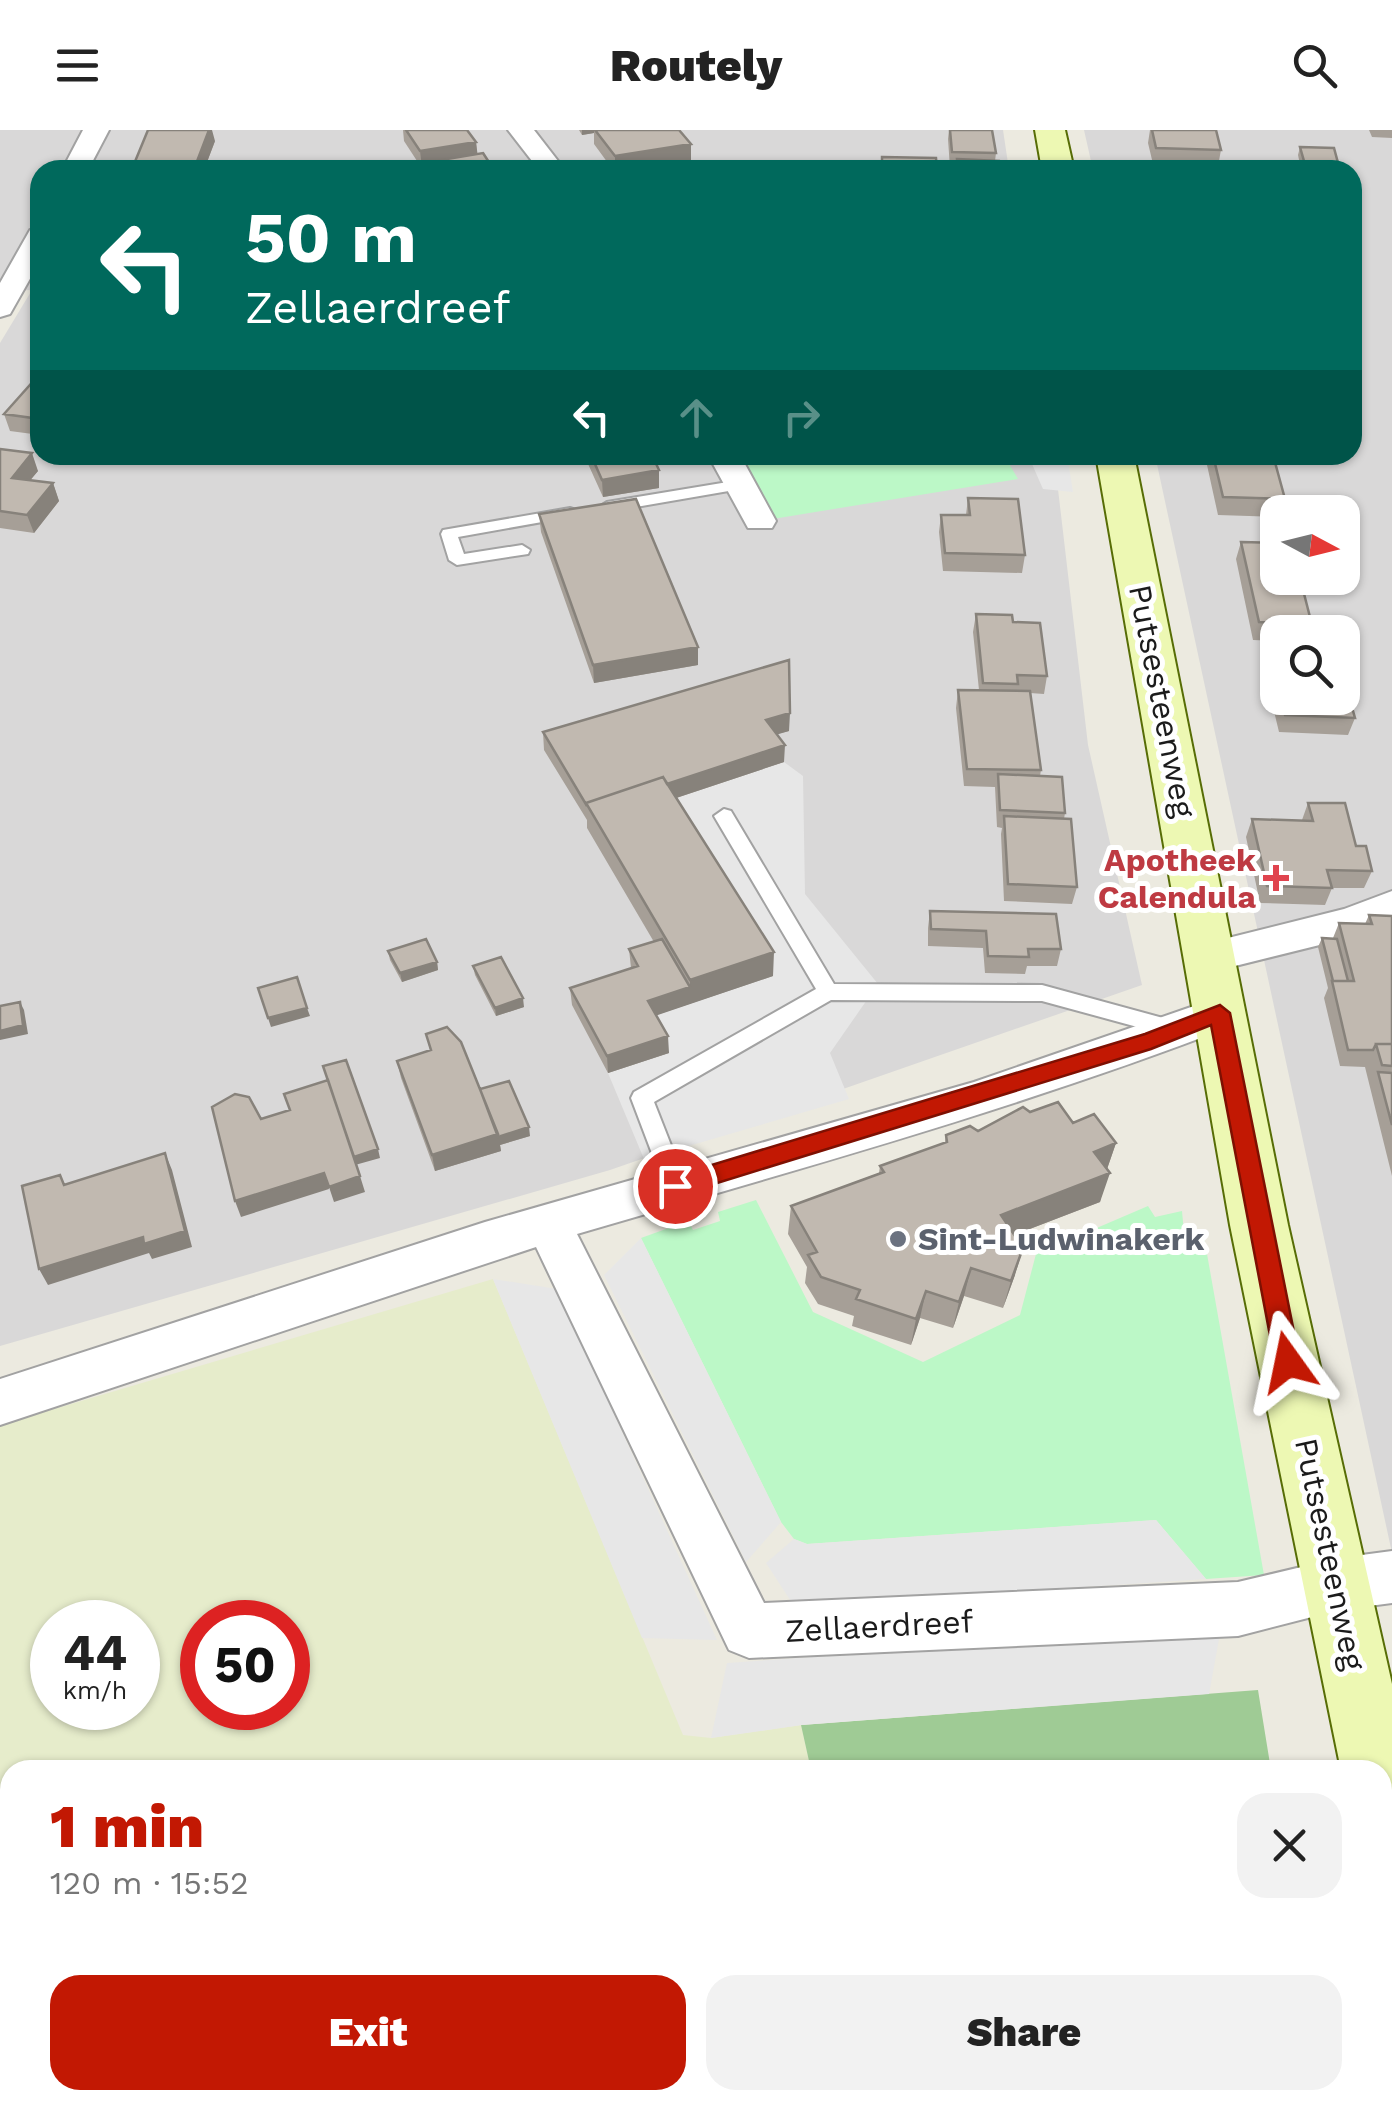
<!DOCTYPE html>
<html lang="en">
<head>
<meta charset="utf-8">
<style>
	body { margin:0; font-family:"Work Sans",sans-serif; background:#f2f2f2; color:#222; height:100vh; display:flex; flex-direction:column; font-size:38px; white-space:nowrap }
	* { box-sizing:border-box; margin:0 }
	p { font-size:32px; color:#767676 }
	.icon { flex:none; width:55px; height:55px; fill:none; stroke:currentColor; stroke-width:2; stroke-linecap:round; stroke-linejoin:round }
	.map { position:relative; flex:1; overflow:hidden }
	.sheet { position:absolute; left:0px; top:1630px; width:1392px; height:350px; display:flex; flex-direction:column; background:#fff; border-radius:30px 30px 0 0; box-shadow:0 2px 8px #0004 }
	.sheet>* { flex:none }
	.banner { position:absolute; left:30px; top:30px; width:1332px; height:305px; border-radius:30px; box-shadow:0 2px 8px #0004; background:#00695c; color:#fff; overflow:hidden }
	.needle { width:65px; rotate:97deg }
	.controls { position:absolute; left:1260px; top:365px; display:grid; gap:20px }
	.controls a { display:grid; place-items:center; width:100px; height:100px; border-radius:20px; background:#fff; box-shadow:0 2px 8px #0004; font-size:50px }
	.speed { position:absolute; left:30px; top:1470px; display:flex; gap:20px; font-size:50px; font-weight:700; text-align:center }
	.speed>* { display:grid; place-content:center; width:130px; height:130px; border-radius:50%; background:#fff; box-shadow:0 2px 8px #0004; line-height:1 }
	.speed small { font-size:25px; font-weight:400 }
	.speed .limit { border:15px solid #d22; background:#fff; color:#111 }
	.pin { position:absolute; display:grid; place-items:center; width:85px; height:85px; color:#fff; margin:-42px; border:5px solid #fff; border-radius:50%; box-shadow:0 2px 10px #0007 }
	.me { position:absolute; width:110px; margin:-55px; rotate:348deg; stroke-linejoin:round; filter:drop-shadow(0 0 8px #0008) }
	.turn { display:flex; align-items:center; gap:35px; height:210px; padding:0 50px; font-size:45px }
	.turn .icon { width:130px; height:130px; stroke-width:2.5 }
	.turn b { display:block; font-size:70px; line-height:85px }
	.lanes { display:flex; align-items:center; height:95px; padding:0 50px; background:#0003; justify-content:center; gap:50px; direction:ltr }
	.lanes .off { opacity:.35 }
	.round { display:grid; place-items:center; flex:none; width:105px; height:105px; border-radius:30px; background:#f2f2f2 }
	.summary { display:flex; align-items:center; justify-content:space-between; height:170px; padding:0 50px }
	h1 { font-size:60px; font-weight:800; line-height:75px; color:#c21803 }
	.button { display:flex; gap:20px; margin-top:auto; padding:20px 50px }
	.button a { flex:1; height:115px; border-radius:30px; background:#c21803; color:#fff; font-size:40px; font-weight:800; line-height:115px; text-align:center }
	.button a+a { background:#f2f2f2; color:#222 }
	header { display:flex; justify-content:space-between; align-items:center; height:130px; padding:0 50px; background:#fff; font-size:45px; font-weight:800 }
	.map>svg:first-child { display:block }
	.residential { fill:#d9d8d8; fill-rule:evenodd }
	.farmland { fill:#e6eccb; fill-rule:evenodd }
	.forest { fill:#9fcb95 }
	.park { fill:#bcf8c7 }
	.parking { fill:#e7e7e7 }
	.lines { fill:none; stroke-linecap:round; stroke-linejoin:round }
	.lane-casing { stroke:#a2a2a2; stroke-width:4 }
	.street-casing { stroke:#a2a2a2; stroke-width:4 }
	.secondary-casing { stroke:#576d06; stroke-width:4 }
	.lane { fill:#fff; fill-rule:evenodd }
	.street { fill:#fff; fill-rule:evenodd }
	.secondary { fill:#edf8b3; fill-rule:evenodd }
	.wall { fill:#a69f97 }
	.shaded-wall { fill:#87827b }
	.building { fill:#c1b9b0; stroke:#87827b; stroke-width:2.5 }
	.route { fill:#c21803; stroke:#7e1002; stroke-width:2.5 }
	.health-dot { fill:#e0444e; stroke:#fff; stroke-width:4 }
	.worship-dot { fill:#6b7280; stroke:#fff; stroke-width:4 }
	.labels { text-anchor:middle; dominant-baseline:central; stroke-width:10; stroke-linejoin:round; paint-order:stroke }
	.street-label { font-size:32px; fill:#1b1b1b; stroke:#fff }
	.health-label { font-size:32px; font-weight:bold; fill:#be3a42; stroke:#fff; text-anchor:end }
	.worship-label { font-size:32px; font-weight:bold; fill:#5b616d; stroke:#fff; text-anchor:start }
</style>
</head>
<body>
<header><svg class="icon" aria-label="menu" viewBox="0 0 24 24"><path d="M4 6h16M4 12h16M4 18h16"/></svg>Routely<svg class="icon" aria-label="search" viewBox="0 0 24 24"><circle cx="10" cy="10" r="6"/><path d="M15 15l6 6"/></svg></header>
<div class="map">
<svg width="1392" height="1980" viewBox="0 0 1392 1980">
	<rect width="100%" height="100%" fill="#eceae0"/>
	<path class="residential" d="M0 0H1003L1009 40H40V325H1054L1088 615 1142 855 610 1040 0 1216V213L32 160 0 161Z
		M1084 0H1392V1423L1155 325H1352V40H1093ZM1278 382H1342V448H1278ZM1278 502H1342V568H1278Z"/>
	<path class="farmland" d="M493 1149 683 1605 711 1608 801 1595 811 1640H10V1970H878L880 1980H0V1295ZM52 1492H138V1578H52ZM202 1492H288V1578H202Z"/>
	<path class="forest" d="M1258 1560 1271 1640H811L801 1595Z
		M878 1970H1325L1327 1980H880Z"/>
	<path class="park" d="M724 325H1004L1018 349 760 391Z
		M756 1070 813 1182 923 1232 1020 1185 1036 1124 1148 1076 1155 1087 1182 1081 1184 1103 1204 1107 1264 1445 1206 1449 1156 1390 807 1414 794 1409 781 1392 641 1108 688 1091 693 1100 720 1091 718 1082Z"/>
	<path class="parking" d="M1028 325H1067L1073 362 1043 359Z
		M784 632 803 646 805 764 878 854 830 923 849 969 644 1029 608 943 668 923 649 888 667 668Z
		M641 1108 781 1392 746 1432 604 1145Z
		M493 1149 557 1159 717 1510 642 1508Z
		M1156 1390 1206 1449 794 1476 766 1433 794 1409 807 1414Z
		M1221 1498 1209 1564 802 1595 711 1608 727 1533Z"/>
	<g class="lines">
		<defs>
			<path id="lane" d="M740 350 746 352V358L607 382 599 377 607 372Z
				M570 378 576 380V386L458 407 464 424 522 415 530 420 528 424 457 435 449 430 441 404 443 400Z
				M724 679 731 681 834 854 1042 855 1174 891 1185 899 1174 907 1042 871 831 870 654 972 687 1056 683 1063H667L631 968 634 962 816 859 714 686Z"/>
			<path id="street" d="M83 0H109L88 40H62Z
				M508 0H534L565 40H539Z
				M40 98V131L10 184 0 187V153L30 100Z
				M708 325H740L776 391 772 398H748Z
				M1392 761V792L1368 803 1211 842 1196 838 1190 827 1196 816 1344 779Z
				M1220 867 1235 871 1241 883 1235 895C1020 978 799 1039 577 1104L764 1473 1238 1452 1339 1428 1392 1421V1473L1339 1480 1238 1506 749 1528 729 1520 536 1117 0 1295V1249L485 1092 974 952Z"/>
			<path id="secondary" d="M1035 0H1065L1074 40H1042Z
				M1096 325H1134L1288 1095 1392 1554V1758L1382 1755V1640H1341L1230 1095Z"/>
		</defs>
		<use href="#lane" class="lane-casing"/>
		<use href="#street" class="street-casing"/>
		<use href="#secondary" class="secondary-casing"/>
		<use href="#lane" class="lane"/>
		<use href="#street" class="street"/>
		<use href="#secondary" class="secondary"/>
	</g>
	<path class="wall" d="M403 0H467L476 12 477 24 494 40H418L417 34H419L404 11Z
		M579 0H679L691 30 632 40H613L594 14V3L582 5Z
		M949 0H992L996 23 995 31 1000 40H956V38H950L948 9Z
		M1148 0H1216L1221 20 1218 36 1153 34 1148 13 1150 0Z
		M1369 0H1392V8L1372 7Z
		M215 11 204 40H135L134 34Z
		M1300 17 1338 33 1336 40 1301 39 1298 25Z
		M40 247V305L10 301 4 284Z
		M0 319 38 341 30 350 53 353 59 371 34 403 0 398Z
		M584 325H652L659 340V358L603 367Z
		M1209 325H1273L1285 369 1281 382H1278V387L1218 385 1207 335Z
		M968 368 1025 425 1022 443 943 441 939 402 941 385H966Z
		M539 384 698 535 594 553 541 402Z
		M1241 412 1312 495 1309 502H1278V511L1253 510 1236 429Z
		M976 484 1013 492 1047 546 1044 564 1030 563 1041 640 1040 646 1065 683 1064 689 1077 757 1072 774 1004 771 1001 704 1002 698 997 697 995 657 964 656 956 578 958 560H979L973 502Z
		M1270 522H1278V568H1342L1355 588 1348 605 1279 602 1264 540Z
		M789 601 777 604 784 632 676 668 773 846 656 885 669 923 608 943 572 875 570 858 631 838 629 819 654 812 587 698V690L544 620 543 602Z
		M1308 673 1356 716 1372 741 1364 758H1332L1325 775 1260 773 1246 707 1252 689 1302 690Z
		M930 781 1061 819 1057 836H1027L1025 844 985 843 983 818 928 816V798Z
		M1369 785 1392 786V1046L1365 937 1340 936 1324 868 1328 858 1318 817 1322 808H1333L1339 793 1365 794Z
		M388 821 437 832 438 840 402 852 390 830Z
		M473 836 524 877 496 886 475 845Z
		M426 904 480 959 530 1006 500 1015 501 1021 435 1041 401 948 397 931 430 920Z
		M1030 982 1073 993 1116 1013 1107 1039 1100 1072 1014 1105 1015 1145 1003 1178 964 1166 953 1198 920 1188 911 1215 852 1196 854 1186 818 1174 805 1153 807 1137 788 1104 791 1076 879 1043 880 1036 945 1013 946 1005 978 1001Z"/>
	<path class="shaded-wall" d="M209 0H212L215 11 204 40H198L196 34Z
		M582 0H594V3L582 5Z
		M476 12 478 28 422 37 420 21Z
		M691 14V30L632 40H615V26Z
		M32 323 38 341 18 365 12 348Z
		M659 340V358L603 367 602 350Z
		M53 353 59 371 34 403 27 385Z
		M698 517V535L594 553 593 535Z
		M790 583 789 601 765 608 766 590Z
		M785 615 784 632 598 694 590 679Z
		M774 822 773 846 649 888 648 871 690 857V850Z
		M437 832 438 840 402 852 400 843Z
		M523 868 524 877 496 886 495 878Z
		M20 872 24 880 28 904 0 910V901Z
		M307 878 310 886 271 897 268 888Z
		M668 906 669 923 608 943 607 926Z
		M529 997 530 1006 500 1015 501 1021 435 1041 432 1025 498 1004Z
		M1116 1013 1106 1042 1094 1022Z
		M378 1019 380 1028 355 1035 353 1027Z
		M165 1023 172 1040 192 1117 152 1129 149 1123 48 1155 39 1139Z
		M324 1043 329 1059 241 1087 235 1071Z
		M1110 1043 1100 1072 993 1113 1001 1085Z
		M360 1046 365 1062 334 1072 329 1057Z
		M1023 1118 1015 1145 1003 1178 1011 1151Z
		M971 1138 964 1166 953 1198 959 1172Z
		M926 1161 920 1188 911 1215 916 1189Z"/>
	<path class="building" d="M148 0H209L196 34H134Z
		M406 0H467L476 12 420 21Z
		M595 0H679L691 14 615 26Z
		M950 0H992L996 23 952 22Z
		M1152 0H1216L1221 20 1156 18Z
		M1300 17 1334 18 1338 33 1304 31Z
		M483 23 494 40H420L417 34Z
		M882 27 936 28 937 40H882Z
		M957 29 999 31 1000 40H958Z
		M678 34 683 40H641Z
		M37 247H40V289L4 284Z
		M0 319 32 323 12 348 53 353 27 385 0 381Z
		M591 325H652L659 340 602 350Z
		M1213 325H1273L1285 369 1223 367Z
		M968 368 1018 369 1025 425 945 423 941 385H970Z
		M636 369 698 517 593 535 539 384Z
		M1241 412 1278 413V448H1300L1312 495 1259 492Z
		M976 484 1012 485 1013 492 1040 493 1047 546 1017 545 1018 554 983 553Z
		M1270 522H1278V553Z
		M789 530 790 583 766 590 785 615 667 654 663 647 586 673 587 676 543 602Z
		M1342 542 1355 588 1285 585 1281 568H1342Z
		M958 560 1030 561 1041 640 967 639Z
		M998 644 1062 647 1065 683 1000 680Z
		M663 647 774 822 690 850 586 673Z
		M1308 673H1345L1356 716H1366L1372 741 1327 740 1332 758 1267 756 1252 689 1313 691Z
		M1004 686 1071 689 1077 757 1008 754Z
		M930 781 1056 784 1061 819H1028L1029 827 988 826 986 801 931 799Z
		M1369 785 1392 786V914H1376L1373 920H1348L1332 851H1354L1339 793 1372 794Z
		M1322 808 1337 809 1348 851H1333Z
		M426 809 437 832 400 843 388 821Z
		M662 809 690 857 648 871 668 906 607 926 570 858 638 836 629 819Z
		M501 827 523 868 495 878 473 836Z
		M297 847 307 878 268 888 258 858Z
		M20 872 23 895 0 901V876Z
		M447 897 461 912 498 1004 432 1025 397 931 431 920 426 904Z
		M1376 914H1392V936L1382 935Z
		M346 930 378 1019 354 1027 323 936Z
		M1378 942 1392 943V995Z
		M328 950 360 1046 329 1057 324 1043 235 1071 212 977 235 964 249 967 261 989 290 980 284 964Z
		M509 951 529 997 498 1007 480 959Z
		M1058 972 1073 993 1094 984 1116 1013 1094 1022 1110 1043 1001 1085 1023 1118 1011 1151 971 1138 959 1172 926 1161 916 1189 856 1169 860 1160 821 1147 808 1125 817 1122 791 1076 884 1042 880 1036 947 1012 946 1005 970 996 978 1001 1023 977 1030 982Z
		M165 1023 185 1101 144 1114 143 1107 39 1139 22 1056 60 1045 64 1055Z"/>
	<path class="route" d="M1220 875 1230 883 1300 1232 1288 1243 1275 1232 1211 895 1151 919 675 1066 663 1056 675 1046 1145 904Z"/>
	<path class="health-dot" d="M1271 733h10v10h10v10h-10v10h-10v-10h-10v-10h10z"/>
	<circle class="worship-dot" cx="898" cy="1109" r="10"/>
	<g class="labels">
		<g class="street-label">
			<text transform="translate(1162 571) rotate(79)">Putsesteenweg</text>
			<text transform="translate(1330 1424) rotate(78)">Putsesteenweg</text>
			<text transform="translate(879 1496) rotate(-3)">Zellaerdreef</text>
		</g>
		<g class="health-label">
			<text x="1256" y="730">Apotheek<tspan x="1256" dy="37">Calendula</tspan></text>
		</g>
		<g class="worship-label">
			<text x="918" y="1109">Sint-Ludwinakerk</text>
		</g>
	</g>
</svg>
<div class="controls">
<a><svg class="needle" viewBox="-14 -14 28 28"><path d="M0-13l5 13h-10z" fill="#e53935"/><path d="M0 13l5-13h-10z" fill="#767676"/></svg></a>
<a><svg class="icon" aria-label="search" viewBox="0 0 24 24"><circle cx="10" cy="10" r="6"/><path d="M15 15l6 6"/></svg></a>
</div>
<div class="speed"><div>44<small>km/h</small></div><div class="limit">50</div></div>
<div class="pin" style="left:675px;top:1056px;background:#d93025"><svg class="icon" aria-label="arrive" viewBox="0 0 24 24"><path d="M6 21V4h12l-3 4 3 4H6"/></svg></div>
<svg class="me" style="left:1288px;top:1232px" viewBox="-20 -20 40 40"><path d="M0-17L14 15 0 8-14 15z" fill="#c21803" stroke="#fff" stroke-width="4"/></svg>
<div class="banner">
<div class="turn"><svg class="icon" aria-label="left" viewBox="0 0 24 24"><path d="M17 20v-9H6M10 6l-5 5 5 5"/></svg><div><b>50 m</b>Zellaerdreef</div></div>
<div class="lanes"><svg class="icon" aria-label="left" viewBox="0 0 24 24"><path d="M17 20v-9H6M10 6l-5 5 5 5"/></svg><svg class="icon off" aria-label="ahead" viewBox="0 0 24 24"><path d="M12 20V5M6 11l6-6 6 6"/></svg><svg class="icon off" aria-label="right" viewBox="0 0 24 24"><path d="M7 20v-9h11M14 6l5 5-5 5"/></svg></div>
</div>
<section class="sheet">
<div class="summary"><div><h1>1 min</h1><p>120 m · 15:52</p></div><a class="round"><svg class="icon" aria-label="close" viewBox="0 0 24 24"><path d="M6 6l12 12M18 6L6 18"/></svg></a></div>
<div class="button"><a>Exit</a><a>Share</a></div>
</section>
</div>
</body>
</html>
